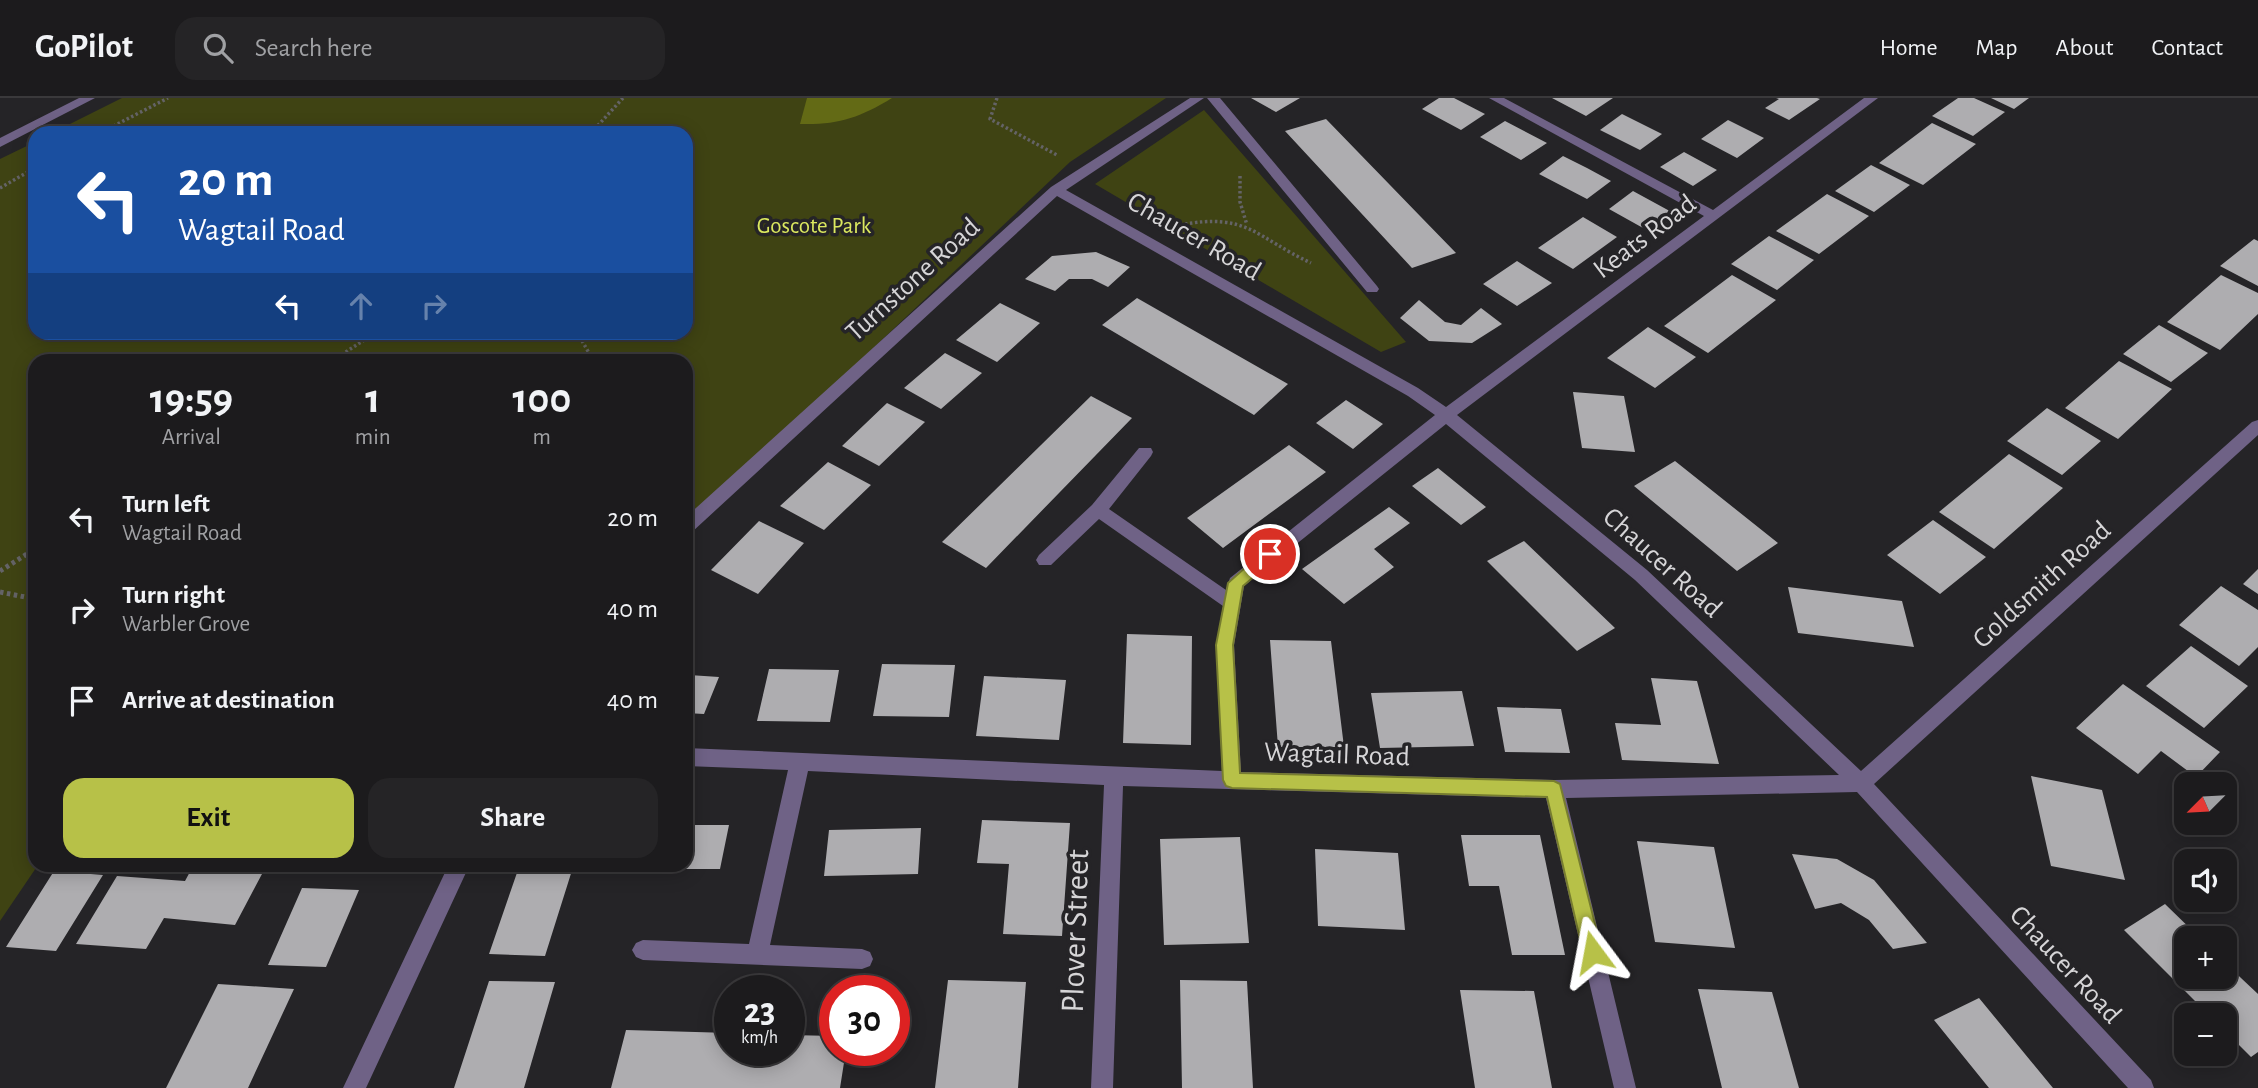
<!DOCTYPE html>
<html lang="en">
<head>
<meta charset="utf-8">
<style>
	body { margin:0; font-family:"Alegreya Sans",sans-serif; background:#252426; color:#f1f3f6; height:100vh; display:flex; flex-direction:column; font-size:26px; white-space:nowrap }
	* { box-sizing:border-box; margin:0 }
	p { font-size:23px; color:#a0a1a4 }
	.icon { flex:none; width:38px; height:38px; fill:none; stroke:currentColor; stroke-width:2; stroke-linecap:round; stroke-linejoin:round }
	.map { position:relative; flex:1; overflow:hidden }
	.sheet { position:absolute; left:28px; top:256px; width:665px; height:518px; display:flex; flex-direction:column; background:#1c1b1d; border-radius:21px; box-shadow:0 4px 18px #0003,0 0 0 2px #3a393b }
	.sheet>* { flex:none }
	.guide { position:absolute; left:28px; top:28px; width:665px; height:214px; border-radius:21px; box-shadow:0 4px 18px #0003,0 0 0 2px #3a393b; background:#1a4fa0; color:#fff; overflow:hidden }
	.needle { width:46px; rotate:246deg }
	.controls { position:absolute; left:2174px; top:674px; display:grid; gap:14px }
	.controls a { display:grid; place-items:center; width:63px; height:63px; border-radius:14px; background:#1c1b1d; box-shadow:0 4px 18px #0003,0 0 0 2px #3a393b; font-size:35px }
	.speed { position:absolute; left:714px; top:877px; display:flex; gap:14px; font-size:35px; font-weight:700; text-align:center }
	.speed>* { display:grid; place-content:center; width:91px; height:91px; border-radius:50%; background:#1c1b1d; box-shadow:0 4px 18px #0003,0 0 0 2px #3a393b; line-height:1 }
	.speed small { font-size:18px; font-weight:400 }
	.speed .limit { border:10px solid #d22; background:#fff; color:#111 }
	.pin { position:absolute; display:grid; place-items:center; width:60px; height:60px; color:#fff; margin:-30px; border:4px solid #fff; border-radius:50%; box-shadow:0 2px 7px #0007 }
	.me { position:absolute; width:77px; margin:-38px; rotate:347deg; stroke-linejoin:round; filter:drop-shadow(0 0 5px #0008) }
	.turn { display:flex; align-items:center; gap:24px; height:147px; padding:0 35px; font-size:32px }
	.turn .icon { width:91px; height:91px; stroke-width:2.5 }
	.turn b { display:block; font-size:49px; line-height:60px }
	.lanes { display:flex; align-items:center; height:66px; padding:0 35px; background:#0003; justify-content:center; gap:35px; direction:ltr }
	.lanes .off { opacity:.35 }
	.eta { display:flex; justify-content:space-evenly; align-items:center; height:119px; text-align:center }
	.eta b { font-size:42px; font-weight:700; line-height:49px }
	.cta { display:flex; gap:14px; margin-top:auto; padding:14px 35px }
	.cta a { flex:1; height:80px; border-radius:21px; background:#b7c148; color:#111; font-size:28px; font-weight:700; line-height:80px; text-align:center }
	.cta a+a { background:#252426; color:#f1f3f6 }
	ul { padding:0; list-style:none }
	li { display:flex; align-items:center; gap:21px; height:91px; padding:0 35px }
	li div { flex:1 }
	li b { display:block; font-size:26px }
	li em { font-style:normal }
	header { display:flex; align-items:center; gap:42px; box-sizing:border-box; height:98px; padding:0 35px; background:#1c1b1d; border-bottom:2px solid #3a393b }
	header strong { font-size:33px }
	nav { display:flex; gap:38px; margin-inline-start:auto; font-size:24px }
	.search { width:490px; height:63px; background:#252426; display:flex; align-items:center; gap:18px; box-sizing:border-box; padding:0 24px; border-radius:21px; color:#a0a1a4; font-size:26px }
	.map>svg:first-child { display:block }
	.green { fill:#3f4313 }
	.water { fill:#636a15 }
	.building { fill:#aeadb0 }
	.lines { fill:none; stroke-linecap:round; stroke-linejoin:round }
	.path-far1 { stroke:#646366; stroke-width:3.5; stroke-dasharray:2.5 2.5; stroke-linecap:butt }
	.path { stroke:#646366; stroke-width:5; stroke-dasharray:3.5 3.5; stroke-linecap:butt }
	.minor { fill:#6f6286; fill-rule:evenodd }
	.route { fill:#b7c148; stroke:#777d2f; stroke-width:2 }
	.labels { text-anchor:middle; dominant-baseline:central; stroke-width:7; stroke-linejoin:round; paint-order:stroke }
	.far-park-label { font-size:23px; fill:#dbe85f; stroke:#252427 }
	.street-label { font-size:28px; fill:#d6d5d7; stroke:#252427 }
	.near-street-label { font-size:33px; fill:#d6d5d7; stroke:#252427 }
</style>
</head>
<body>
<header>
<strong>GoPilot</strong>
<div class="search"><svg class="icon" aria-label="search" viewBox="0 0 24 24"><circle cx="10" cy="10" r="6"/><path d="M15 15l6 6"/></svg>Search here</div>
<nav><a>Home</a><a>Map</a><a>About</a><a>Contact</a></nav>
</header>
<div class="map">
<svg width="2258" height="990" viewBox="0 0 2258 990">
	<rect width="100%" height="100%" fill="#252427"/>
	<path class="green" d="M122 0H1166L1070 64 686 427V262H35V766L38 767 0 823V61L35 44V234H686V35H52Z
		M1204 12 1406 244 1381 254 1095 86Z"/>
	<path class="water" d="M807 0H892C859 20 838 27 800 26Z"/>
	<path class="building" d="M1251 0H1300L1276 14Z
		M1439 0H1454L1485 16 1461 32 1422 11Z
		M1552 0H1613L1586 18Z
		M1776 0H1817L1820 1 1789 22 1765 10 1779 1Z
		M1958 0H1974L2005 14 1973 38 1932 18Z
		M1991 0H2029L2014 11Z
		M1622 16 1662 36 1640 52 1600 32Z
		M1326 21 1421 119 1456 155 1412 170 1285 33Z
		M1728 22 1764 40 1737 60 1701 41Z
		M1505 23 1547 45 1521 62 1480 39Z
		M1932 25 1976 46 1923 87 1879 65Z
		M1684 54 1717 72 1693 88 1660 69Z
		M1563 58 1587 70 1611 83 1587 101 1539 76Z
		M1871 67 1910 87 1874 114 1835 93Z
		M1633 93 1677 117 1652 135 1609 111Z
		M1827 96 1869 118 1819 156 1776 133Z
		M1583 119 1617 139 1573 171 1538 150Z
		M1769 138 1814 162 1777 192 1731 166Z
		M2254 141 2258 143V188L2220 168Z
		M1096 154 1130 169 1108 189 1092 181H1069L1055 193 1025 181 1052 158Z
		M1517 163 1552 185 1517 208 1483 186Z
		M1732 177 1776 202 1708 255 1664 228Z
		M2221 177 2258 195V216L2220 252 2167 224Z
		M1137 200 1186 228 1288 286 1254 317 1102 227Z
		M1419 202 1445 224 1461 227 1481 210 1502 226 1472 245 1429 243 1400 220Z
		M1000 205 1040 225 997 264 956 242Z
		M2159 227 2208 255 2171 284 2123 256Z
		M1648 229 1696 259 1655 290 1607 260Z
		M945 255 982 275 941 311 904 290Z
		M2119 263 2172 291 2118 341 2065 310Z
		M1573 294 1624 298 1635 354 1582 350Z
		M1091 298 1132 320 986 470 942 444Z
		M1346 302 1383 326 1353 351 1316 325Z
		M887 305 925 324 879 368 842 348Z
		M2047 310 2101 343 2062 377 2007 343Z
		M1289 347 1326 374 1223 450 1187 420Z
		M2009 356 2063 390 1994 451 1939 414Z
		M1675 363 1778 445 1737 473 1634 388Z
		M828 364 871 387 824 432 780 408Z
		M1438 370 1486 409 1461 427 1412 388Z
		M1389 409 1410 425 1374 451 1394 469 1344 506 1302 471Z
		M1933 422 1986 459 1940 496 1887 457Z
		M759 423 804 445 758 496 711 472Z
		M1524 443 1615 530 1577 553 1487 463Z
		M2258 471V496L2243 486Z
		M2221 488 2258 512V549L2239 568 2179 527Z
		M1788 489 1902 503 1914 549 1798 535Z
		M1127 536 1192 538 1191 647 1123 645Z
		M1270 542 1331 543 1344 649H1278Z
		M2191 548 2248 588 2204 630 2146 588Z
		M882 566 955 567 949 619 873 618Z
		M769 571 839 572 830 624 757 623Z
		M686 573 689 577 719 579 704 616 686 615Z
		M984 578 1066 582 1059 642 976 638Z
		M1651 580 1697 583 1719 666 1622 662 1615 625 1661 627Z
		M2123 586 2220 654 2196 679 2161 653 2138 676 2076 630Z
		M1462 593 1474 648 1380 650 1371 595Z
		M1497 609 1561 611 1570 655 1505 654Z
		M2031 678 2102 692 2125 782 2051 768Z
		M982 722 1070 725 1062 838 1003 836 1009 766 977 765Z
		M686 727H729L720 771H635L636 766H686Z
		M921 730 918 776 824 778 829 732Z
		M1461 737H1540L1565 857H1512L1499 788H1469Z
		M1240 739 1249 845 1164 847 1160 741Z
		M1637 743 1714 749 1735 850 1655 844Z
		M1315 751 1398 755 1405 832 1318 828Z
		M1792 756 1837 761 1874 782 1927 845 1893 851 1869 822 1841 805 1815 811Z
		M520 766H574L545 858 489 856Z
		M192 770 262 776 235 827 164 820 146 851 76 846 117 778 185 783Z
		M54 773 103 777 56 853 6 849Z
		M302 790 359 792 326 869 268 867Z
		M2165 806 2200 840H2186V878H2224V864L2258 896V954L2251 959 2224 932V917H2209L2124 832Z
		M948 882 1026 884 1018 990H935Z
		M1180 882 1247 883 1253 990H1182Z
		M489 883 555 884 524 990H454Z
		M218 886 294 891 248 990H166Z
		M1698 891 1772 894 1799 990H1722Z
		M1460 892 1534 893 1552 990H1475Z
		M1979 900 2053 990H1989L1934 922Z
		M626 932 730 935V952H789V937L835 938V952H846L840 990H611Z"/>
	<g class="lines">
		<path class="path-far1" d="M997 0 990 21 1057 57
			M100 35 168 0
			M591 35 623 0
			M1240 78V104L1247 127
			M0 90 35 70
			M1180 127C1248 114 1255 139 1311 165
			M577 234 593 262
			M333 262 377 234"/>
		<path class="path" d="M0 473 35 451
			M0 494 35 501"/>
		<path class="minor" d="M79 0H95L0 49V40Z
			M1190 0H1204L1066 92 1418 290 1446 309 1704 118 1489 0H1504L1713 112 1864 0H1878L1457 317 1647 472 1861 673 2252 324 2258 322V337L1874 686 2151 982 2154 990H2128L1857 694 1566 700 1636 990H1614L1546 700 1123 688 1113 990H1091L1104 687 808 673 770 847 862 851 870 854 873 861 870 868 862 871 643 862 636 859 632 852 636 845 643 842 749 846 788 672 686 668V650L1222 673 1216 547 1223 508 1099 421 1051 467H1039L1036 462 1039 457 1092 407 1139 350H1151L1153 354 1151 358 1109 411 1226 492 1230 480 1435 317 1408 298 1057 98 692 434 686 436V419L1051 89ZM1446 326 1635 482 1839 677 1554 682 1241 674 1234 547 1244 488Z
			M1207 0H1220L1377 188 1379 191 1377 194H1367Z
			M449 766H470L366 990H343Z"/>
	</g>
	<path class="route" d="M1270 450 1276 452 1278 456 1276 460 1243 488 1233 547 1240 675 1554 683 1560 686 1602 854 1599 861 1593 864 1586 861 1583 854 1547 699 1232 690 1226 688 1223 682 1216 547 1228 485 1265 452Z"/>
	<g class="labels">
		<g class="far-park-label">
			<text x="814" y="128">Goscote Park</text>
		</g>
		<g class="street-label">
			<text transform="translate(1194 139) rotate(30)">Chaucer Road</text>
			<text transform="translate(1645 139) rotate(-37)">Keats Road</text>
			<text transform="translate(913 182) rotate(-42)">Turnstone Road</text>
			<text transform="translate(1662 465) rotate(42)">Chaucer Road</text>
			<text transform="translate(2042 487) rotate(-42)">Goldsmith Road</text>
			<text transform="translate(1337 657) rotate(2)">Wagtail Road</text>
			<text transform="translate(2065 867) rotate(47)">Chaucer Road</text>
		</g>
		<g class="near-street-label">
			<text transform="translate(1076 833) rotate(-88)">Plover Street</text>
		</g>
	</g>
</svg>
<div class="controls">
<a><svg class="needle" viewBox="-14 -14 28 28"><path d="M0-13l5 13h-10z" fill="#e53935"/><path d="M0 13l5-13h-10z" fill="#a0a1a4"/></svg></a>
<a><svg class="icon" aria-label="sound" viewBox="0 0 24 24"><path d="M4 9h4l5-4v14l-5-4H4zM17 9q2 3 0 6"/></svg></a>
<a>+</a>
<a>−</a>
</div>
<div class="speed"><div>23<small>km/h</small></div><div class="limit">30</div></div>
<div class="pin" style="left:1270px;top:456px;background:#d93025"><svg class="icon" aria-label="arrive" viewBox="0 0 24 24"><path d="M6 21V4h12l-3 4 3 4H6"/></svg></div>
<svg class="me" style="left:1593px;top:854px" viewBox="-20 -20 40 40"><path d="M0-17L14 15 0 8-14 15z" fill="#b7c148" stroke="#fff" stroke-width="4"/></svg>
<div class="guide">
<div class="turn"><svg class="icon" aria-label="left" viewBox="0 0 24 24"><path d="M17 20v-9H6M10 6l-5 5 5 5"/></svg><div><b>20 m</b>Wagtail Road</div></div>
<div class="lanes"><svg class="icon" aria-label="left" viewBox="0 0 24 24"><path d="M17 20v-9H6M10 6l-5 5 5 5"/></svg><svg class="icon off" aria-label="ahead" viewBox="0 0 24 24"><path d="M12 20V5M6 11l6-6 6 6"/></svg><svg class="icon off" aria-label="right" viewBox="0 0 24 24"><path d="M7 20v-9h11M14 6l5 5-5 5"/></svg></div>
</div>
<section class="sheet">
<div class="eta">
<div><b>19:59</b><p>Arrival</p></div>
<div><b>1</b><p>min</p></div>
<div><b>100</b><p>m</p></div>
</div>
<ul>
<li><svg class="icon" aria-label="left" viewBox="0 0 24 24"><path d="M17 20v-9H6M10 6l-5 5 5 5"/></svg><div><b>Turn left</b><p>Wagtail Road</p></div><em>20 m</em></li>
<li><svg class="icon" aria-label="right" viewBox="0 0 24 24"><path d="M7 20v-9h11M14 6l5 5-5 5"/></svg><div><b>Turn right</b><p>Warbler Grove</p></div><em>40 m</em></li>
<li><svg class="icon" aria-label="arrive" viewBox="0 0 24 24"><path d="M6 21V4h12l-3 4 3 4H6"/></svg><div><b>Arrive at destination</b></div><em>40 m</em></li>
</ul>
<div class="cta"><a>Exit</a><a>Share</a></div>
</section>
</div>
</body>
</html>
